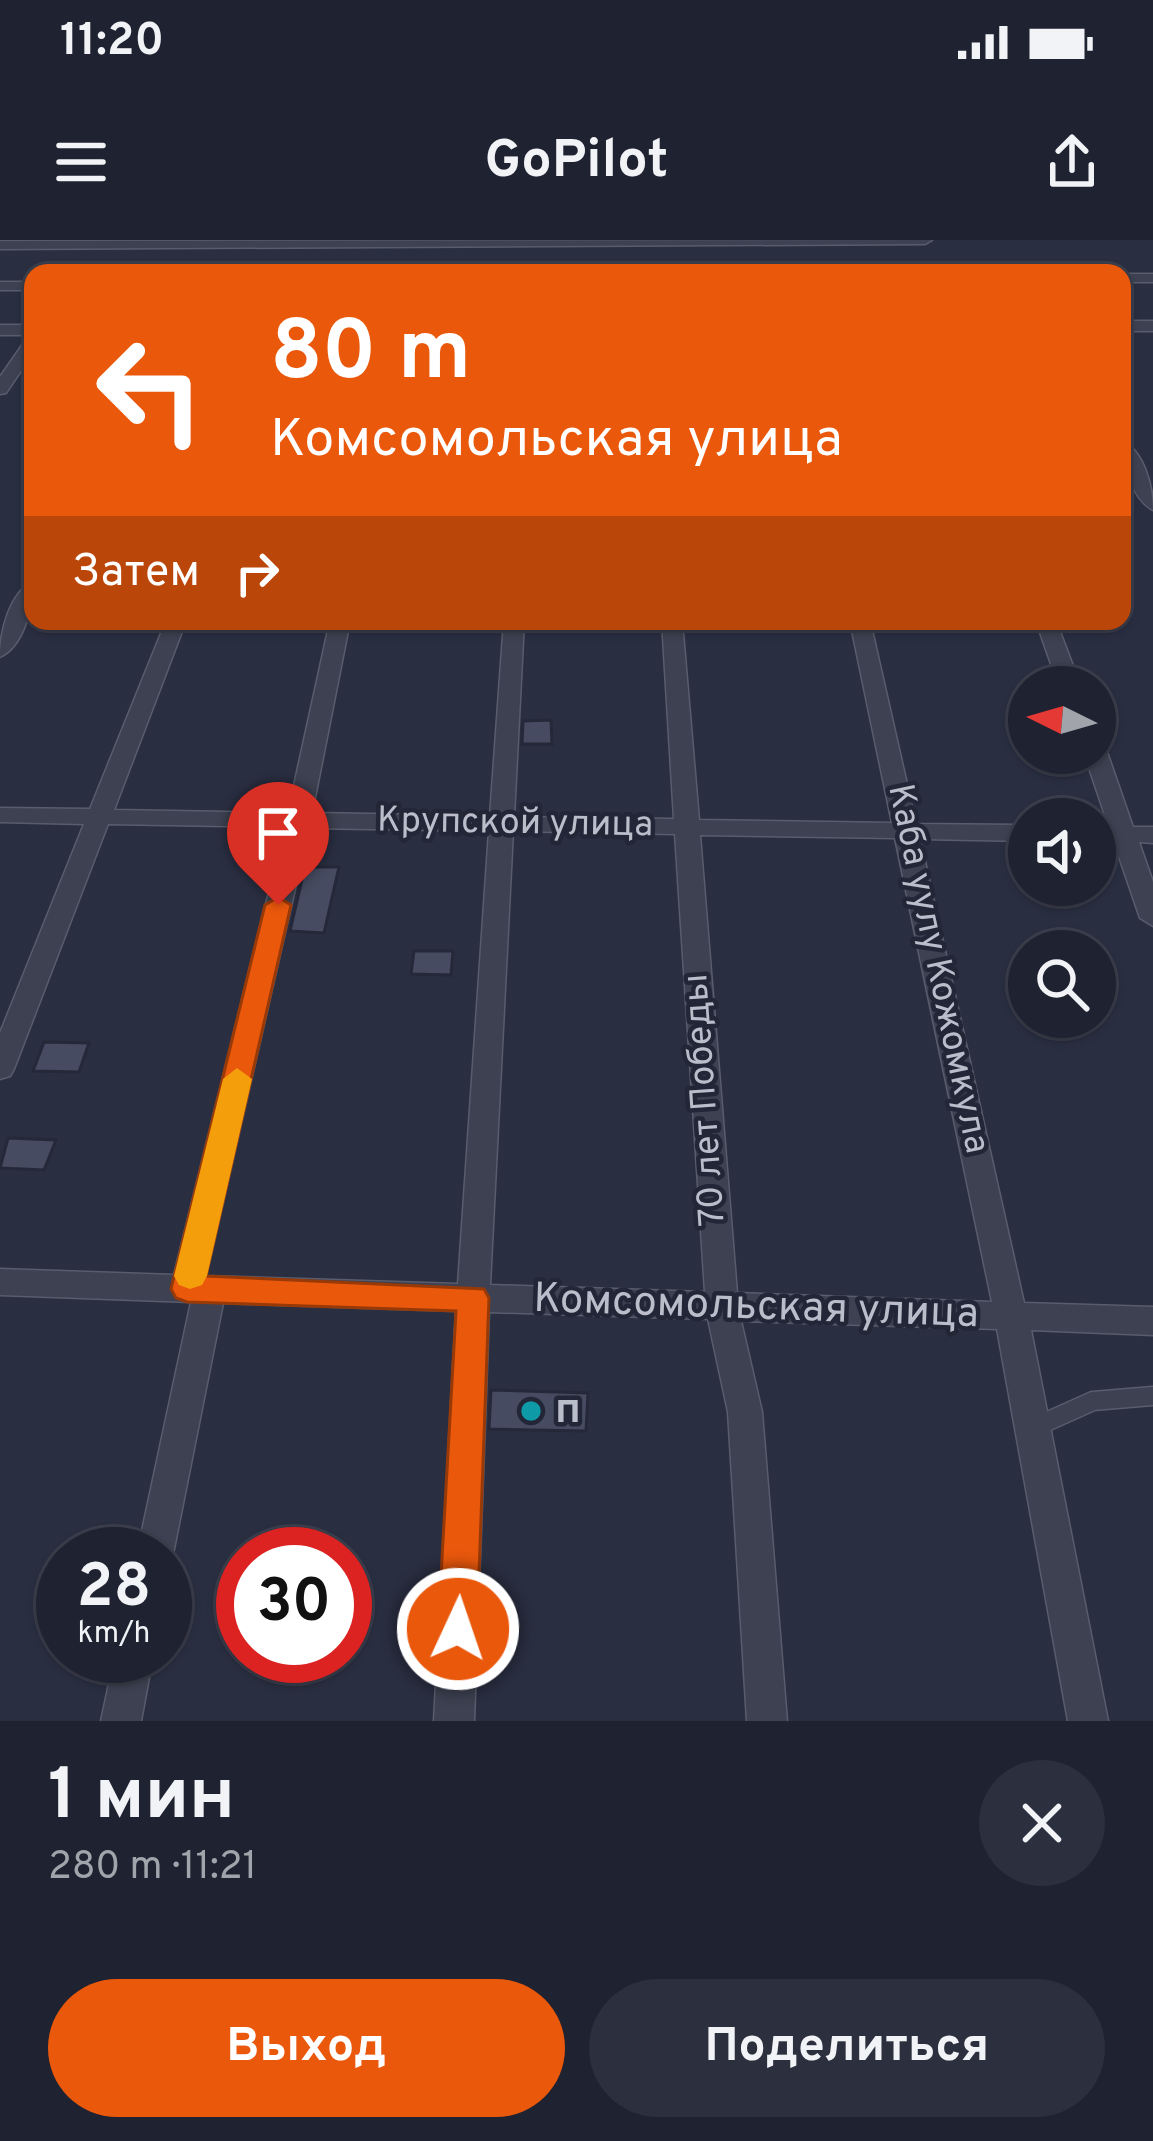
<!DOCTYPE html>
<html lang="ru">
<head>
<meta charset="utf-8">
<style>
	body { margin:0; font-family:Overpass,sans-serif; background:#2c2f3d; color:#f1f3f6; height:100vh; display:flex; flex-direction:column; font-size:45px; white-space:nowrap }
	* { box-sizing:border-box; margin:0 }
	p { font-size:39px; color:#a1a4ab }
	.icon { flex:none; width:66px; height:66px; fill:none; stroke:currentColor; stroke-width:2; stroke-linecap:round; stroke-linejoin:round }
	.map { position:relative; height:1481px; overflow:hidden }
	.panel { display:flex; flex-direction:column; background:#1f2231; flex:1 }
	.panel>* { flex:none }
	.guide { position:absolute; left:24px; top:24px; width:1107px; height:366px; border-radius:24px; box-shadow:0 3px 9px #0004,0 0 0 3px #3c3f4d; background:#ea580c; color:#fff; overflow:hidden }
	.needle { width:78px; rotate:275deg }
	.tools { position:absolute; left:1008px; top:426px; display:grid; gap:24px }
	.tools a { display:grid; place-items:center; width:108px; height:108px; border-radius:50%; background:#1f2231; box-shadow:0 3px 9px #0004,0 0 0 3px #3c3f4d; font-size:60px }
	.speed { position:absolute; left:36px; top:1287px; display:flex; gap:24px; font-size:60px; font-weight:700; text-align:center }
	.speed>* { display:grid; place-content:center; width:156px; height:156px; border-radius:50%; background:#1f2231; box-shadow:0 3px 9px #0004,0 0 0 3px #3c3f4d; line-height:1 }
	.speed small { font-size:30px; font-weight:400 }
	.speed .limit { border:18px solid #d22; background:#fff; color:#111 }
	.pin { position:absolute; display:grid; place-items:center; width:102px; height:102px; color:#fff; margin:-123px -51px; border-radius:50% 50% 50% 0; rotate:-45deg; box-shadow:0 0 12px #0007 }
	.pin .icon { rotate:45deg }
	.me { position:absolute; width:132px; margin:-66px; rotate:3deg; stroke-linejoin:round; filter:drop-shadow(0 0 9px #0008) }
	.turn { display:flex; align-items:center; gap:42px; height:252px; padding:0 48px; font-size:54px }
	.turn .icon { width:156px; height:156px; stroke-width:2.5 }
	.turn b { display:block; font-size:84px; line-height:102px }
	.then { display:flex; align-items:center; height:114px; padding:0 48px; background:#0003; gap:24px; font-size:45px }
	.round { display:grid; place-items:center; flex:none; width:126px; height:126px; border-radius:63px; background:#2c2f3d }
	.summary { display:flex; align-items:center; justify-content:space-between; height:204px; padding:0 48px }
	h1 { font-size:72px; font-weight:700; line-height:90px }
	.primary-button { display:flex; gap:24px; margin-top:auto; padding:24px 48px }
	.primary-button a { flex:1; height:138px; border-radius:72px; background:#ea580c; color:#fff; font-size:48px; font-weight:700; line-height:138px; text-align:center }
	.primary-button a+a { background:#2c2f3d; color:#f1f3f6 }
	.status { display:flex; justify-content:space-between; align-items:center; height:84px; padding:0 60px; background:#1f2231; direction:ltr }
	.status svg { height:33px; fill:currentColor }
	header { display:flex; justify-content:space-between; align-items:center; height:156px; padding:0 48px; background:#1f2231; font-size:54px; font-weight:700 }
	.map>svg:first-child { display:block }
	.building { fill:#464b61; stroke:#242839; stroke-width:3 }
	.lines { fill:none; stroke-linecap:round; stroke-linejoin:round }
	.lane-casing { stroke:#595c6c; stroke-width:21 }
	.street-casing { stroke:#595c6c; stroke-width:3 }
	.lane { stroke:#3d4151; stroke-width:18 }
	.street { fill:#3d4151; fill-rule:evenodd }
	.route { fill:#ea580c; stroke:#983908; stroke-width:3 }
	.slow { fill:#f59e0b }
	.culture-dot { fill:#0f9aa8; stroke:#222637; stroke-width:4.5 }
	.labels { text-anchor:middle; dominant-baseline:central; stroke-width:9; stroke-linejoin:round; paint-order:stroke }
	.street-label { font-size:36px; fill:#bbbdcb; stroke:#222637 }
	.near-street-label { font-size:42px; fill:#bbbdcb; stroke:#222637 }
	.near-poi-label { font-size:42px; font-weight:bold; fill:#bbbdcb; stroke:#222637; text-anchor:start }
</style>
</head>
<body>
<div class="status"><b>11:20</b><svg viewBox="0 0 49 12"><path d="M0 12V9h3v3zM5 12V6h3v6zM10 12V3h3v9zM15 12V0h3v12zM26 1h20v11H26zM47 4h2v5h-2z"/></svg></div>
<header><svg class="icon" aria-label="menu" viewBox="0 0 24 24"><path d="M4 6h16M4 12h16M4 18h16"/></svg>GoPilot<svg class="icon" aria-label="share" viewBox="0 0 24 24"><path d="M12 15V3M7 8l5-5 5 5M5 13v7h14v-7"/></svg></header>
<div class="map">
<svg width="1153" height="1481" viewBox="0 0 1153 1481">
	<rect width="100%" height="100%" fill="#292e41"/>
	<path class="building" d="M551 480 552 504H522L523 481Z
		M305 627H339L324 693 290 691Z
		M414 711H453L451 735 411 734Z
		M44 802 89 803 79 832 33 831Z
		M8 898 56 900 44 930 0 928Z
		M491 1150 588 1153 586 1191 489 1189Z"/>
	<g class="lines">
		<defs>
			<path id="lane" d="M1035 1187 1093 1161 1153 1156"/>
			<path id="street" d="M932 0 925 4 0 9V1Z
				M1122 34H1153V42H1122Z
				M0 42H33V50H0Z
				M1122 81H1153V91H1122Z
				M0 85H33V95H0Z
				M33 96V113L6 153 0 154V137L27 98Z
				M1122 200C1144 212 1153 246 1153 270 1132 259 1122 223 1122 200Z
				M33 341C33 366 24 406 0 417 0 392 9 354 33 341Z
				M166 381H186L114 570 288 573 330 381H350L312 573 490 576 504 381H524L514 577 674 579 662 381H682L699 580 892 583 850 381H870L916 584 1029 585V601L920 599 1024 1063 1153 1067V1095L1031 1090 1108 1481H1068L997 1089 741 1081 762 1172 787 1481H747L728 1172 708 1079 489 1072 474 1481H434L456 1071 223 1063 173 1314 165 1327V1314H137L191 1062 0 1055V1029L174 1035 285 587 108 584 14 829 10 836 0 839V793L84 584 0 582V568L90 569ZM309 588 489 591 458 1044 206 1036ZM513 591 675 594 705 1052 490 1045ZM700 595 895 598 992 1062 737 1053Z
				M1036 381H1056L1081 447H1059Z
				M1095 505 1107 512 1133 587H1153V603L1139 602 1153 642V686L1140 678 1114 602H1095V586L1109 587 1084 513H1095Z
				M115 1416H153L141 1481H101Z"/>
		</defs>
		<use href="#lane" class="lane-casing"/>
		<use href="#street" class="street-casing"/>
		<use href="#lane" class="lane"/>
		<use href="#street" class="street"/>
	</g>
	<path class="route" d="M278 657 291 665 206 1036 484 1049 489 1058 477 1389 471 1402 458 1408 444 1402 438 1389 456 1071 187 1062 176 1058 171 1049 265 665Z"/>
	<path class="slow" d="M237 828 252 839 207 1036 202 1045 190 1049 179 1045 174 1036 223 839Z"/>
	<circle class="culture-dot" cx="531" cy="1171" r="12"/>
	<g class="labels">
		<g class="street-label">
			<text transform="translate(515 584) rotate(1)">Крупской улица</text>
			<text transform="translate(937 729) rotate(78)">Каба уулу Кожомкула</text>
			<text transform="translate(706 860) rotate(-94)">70 лет Победы</text>
		</g>
		<g class="near-street-label">
			<text transform="translate(756 1068) rotate(2)">Комсомольская улица</text>
		</g>
		<g class="near-poi-label">
			<text x="555" y="1171">п</text>
		</g>
	</g>
</svg>
<div class="tools">
<a><svg class="needle" viewBox="-14 -14 28 28"><path d="M0-13l5 13h-10z" fill="#e53935"/><path d="M0 13l5-13h-10z" fill="#a1a4ab"/></svg></a>
<a><svg class="icon" aria-label="sound" viewBox="0 0 24 24"><path d="M4 9h4l5-4v14l-5-4H4zM17 9q2 3 0 6"/></svg></a>
<a><svg class="icon" aria-label="search" viewBox="0 0 24 24"><circle cx="10" cy="10" r="6"/><path d="M15 15l6 6"/></svg></a>
</div>
<div class="speed"><div>28<small>km/h</small></div><div class="limit">30</div></div>
<div class="pin" style="left:278px;top:665px;background:#d93025"><svg class="icon" aria-label="arrive" viewBox="0 0 24 24"><path d="M6 21V4h12l-3 4 3 4H6"/></svg></div>
<svg class="me" style="left:458px;top:1389px" viewBox="-20 -20 40 40"><circle r="17" fill="#ea580c" stroke="#fff" stroke-width="3"/><path d="M0-11L8 9 0 5-8 9z" fill="#fff"/></svg>
<div class="guide">
<div class="turn"><svg class="icon" aria-label="left" viewBox="0 0 24 24"><path d="M17 20v-9H6M10 6l-5 5 5 5"/></svg><div><b>80 m</b>Комсомольская улица</div></div>
<div class="then">Затем<svg class="icon" aria-label="right" viewBox="0 0 24 24"><path d="M7 20v-9h11M14 6l5 5-5 5"/></svg></div>
</div>
</div>
<section class="panel">
<div class="summary"><div><h1>1 мин</h1><p>280 m · 11:21</p></div><a class="round"><svg class="icon" aria-label="close" viewBox="0 0 24 24"><path d="M6 6l12 12M18 6L6 18"/></svg></a></div>
<div class="primary-button"><a>Выход</a><a>Поделиться</a></div>
</section>
</body>
</html>
